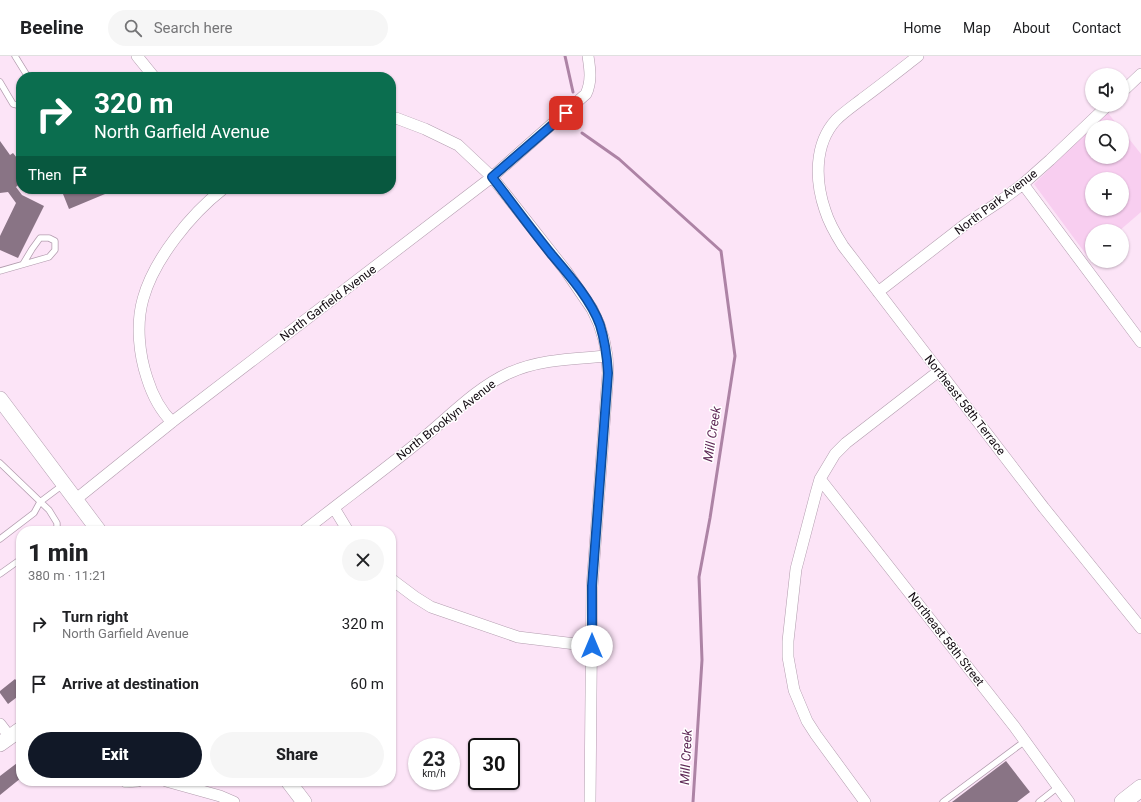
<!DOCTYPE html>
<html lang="en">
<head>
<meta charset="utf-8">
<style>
	body { margin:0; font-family:Roboto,sans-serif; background:#f6f6f6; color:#202124; height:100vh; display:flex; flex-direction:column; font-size:15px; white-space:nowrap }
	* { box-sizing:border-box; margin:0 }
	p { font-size:13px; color:#757577 }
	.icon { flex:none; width:22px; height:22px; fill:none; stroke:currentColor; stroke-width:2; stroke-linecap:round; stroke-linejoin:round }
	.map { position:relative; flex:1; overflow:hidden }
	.details { position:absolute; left:16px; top:470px; width:380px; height:260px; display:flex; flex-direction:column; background:#fff; border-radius:16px; box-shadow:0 1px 3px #0004 }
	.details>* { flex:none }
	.guide { position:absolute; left:16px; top:16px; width:380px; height:122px; border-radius:16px; box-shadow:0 1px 3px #0004; background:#0b6e4f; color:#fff; overflow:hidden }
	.tools { position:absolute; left:1085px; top:12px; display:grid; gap:8px }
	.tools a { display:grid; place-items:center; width:44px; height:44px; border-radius:50%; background:#fff; box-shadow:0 1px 3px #0004; font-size:20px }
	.speed { position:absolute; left:408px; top:682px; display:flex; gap:8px; font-size:20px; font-weight:700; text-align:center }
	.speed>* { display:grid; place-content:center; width:52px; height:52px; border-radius:50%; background:#fff; box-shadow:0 1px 3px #0004; line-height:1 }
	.speed small { font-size:10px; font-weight:400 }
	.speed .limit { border:2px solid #111; border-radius:6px; background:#fff; color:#111 }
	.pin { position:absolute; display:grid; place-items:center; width:34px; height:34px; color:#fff; margin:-17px; border-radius:8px; box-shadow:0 2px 6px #0006 }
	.me { position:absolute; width:44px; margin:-22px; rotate:0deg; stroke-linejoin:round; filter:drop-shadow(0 0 3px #0008) }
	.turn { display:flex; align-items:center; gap:14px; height:84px; padding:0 12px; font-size:18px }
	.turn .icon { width:52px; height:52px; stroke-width:2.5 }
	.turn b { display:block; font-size:28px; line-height:34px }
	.then { display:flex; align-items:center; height:38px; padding:0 12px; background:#0003; gap:8px; font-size:15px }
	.round { display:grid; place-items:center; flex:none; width:42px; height:42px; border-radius:21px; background:#f6f6f6 }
	.summary { display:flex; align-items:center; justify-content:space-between; height:68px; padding:0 12px }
	h1 { font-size:24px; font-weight:800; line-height:30px }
	.action { display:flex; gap:8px; margin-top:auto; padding:8px 12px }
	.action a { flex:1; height:46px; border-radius:24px; background:#111827; color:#fff; font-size:16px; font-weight:800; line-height:46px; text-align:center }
	.action a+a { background:#f6f6f6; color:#202124 }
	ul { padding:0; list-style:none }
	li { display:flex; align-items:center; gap:12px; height:60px; padding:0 12px }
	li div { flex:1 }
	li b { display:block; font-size:15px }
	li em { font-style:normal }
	header { display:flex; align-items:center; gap:24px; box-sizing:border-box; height:56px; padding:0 20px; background:#fff; border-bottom:1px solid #e0e0e0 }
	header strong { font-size:19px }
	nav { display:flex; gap:22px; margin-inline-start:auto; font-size:14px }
	.search { width:280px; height:36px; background:#f6f6f6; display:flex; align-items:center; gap:10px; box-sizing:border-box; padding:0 14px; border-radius:22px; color:#757577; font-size:15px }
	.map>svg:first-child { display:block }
	.green { fill:#f8cef0; fill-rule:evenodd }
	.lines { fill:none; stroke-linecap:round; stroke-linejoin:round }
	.stream { stroke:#ad83a5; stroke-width:3 }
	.building { fill:#897485 }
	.lane-casing { stroke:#b29cae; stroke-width:7 }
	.street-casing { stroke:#b29cae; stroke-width:12 }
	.secondary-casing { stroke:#b29cae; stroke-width:16 }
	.primary-casing { stroke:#b29cae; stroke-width:18 }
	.lane { stroke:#fff; stroke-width:5.5 }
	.street { stroke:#fff; stroke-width:11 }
	.secondary { stroke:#fff; stroke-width:15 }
	.primary { stroke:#fff; stroke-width:17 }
	.route-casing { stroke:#114b97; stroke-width:10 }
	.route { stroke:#1a73e8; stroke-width:7 }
	.labels { text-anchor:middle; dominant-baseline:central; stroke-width:3; stroke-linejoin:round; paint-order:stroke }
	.street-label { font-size:12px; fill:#120a11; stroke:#fff }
	.water-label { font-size:13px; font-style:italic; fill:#5f2957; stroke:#fff }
</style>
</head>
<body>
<header>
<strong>Beeline</strong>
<div class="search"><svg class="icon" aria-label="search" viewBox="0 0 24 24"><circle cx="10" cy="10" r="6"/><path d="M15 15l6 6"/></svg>Search here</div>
<nav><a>Home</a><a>Map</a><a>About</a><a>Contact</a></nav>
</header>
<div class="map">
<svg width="1141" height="746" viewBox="0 0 1141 746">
	<rect width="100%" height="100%" fill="#fce4f7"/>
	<path class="green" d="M1108 57 1119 71H1092Z
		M1092 71V101H1122V74L1141 98V156L1119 175H1092V197L1088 201 1034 128ZM1092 123H1122V153H1092Z"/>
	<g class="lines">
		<path class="stream" d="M565 0 573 36
			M582 77 619 103 721 195 735 300 710 462 699 521 702 604 693 746"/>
	</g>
	<path class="building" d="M0 85 10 99 13 97 21 107V127L16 131 22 139 44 150 18 202 0 194V180L16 147 8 136 0 137Z
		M61 133H117L69 153Z
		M15 623 21 630V638L8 648 0 637V635Z
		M21 704V722L0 739V720Z
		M1006 705 1030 736 1017 746H952Z"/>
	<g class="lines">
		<defs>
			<path id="lane" d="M15 0 28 21
				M0 26 13 48 21 50
				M0 215 49 201 55 194V185L49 182H40L32 193 23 208
				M0 407 49 454 57 467V475
				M0 483 34 457 40 446 64 428
				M0 518 21 503
				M943 746 1025 685
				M1039 746 1058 731"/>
			<path id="street" d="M137 0 154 21
				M918 0C900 14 881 29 862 43 853 50 844 56 836 64 814 88 815 125 825 154 829 167 836 179 843 190L1044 452 1141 572
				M1122 36 1141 18
				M391 63 396 62 425 73 458 89 492 121 566 215 592 253 599 268 604 284 607 300 608 317 592 531 590 746
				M1023 128 1141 286
				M878 236 967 167 999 146 1023 128 1050 104 1108 49
				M172 366C160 354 152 338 147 322 139 298 136 268 143 243 154 203 191 158 223 133
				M820 423 1014 670 1069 746
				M75 444 172 366 492 121 586 38C592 25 590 13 588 0
				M334 452 348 475
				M304 475C343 444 383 415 422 383 449 361 476 332 509 317 540 303 574 303 607 300
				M391 523 415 541 431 551 518 581 592 590
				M0 668 10 681
				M166 725 220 740 234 746
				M126 726 138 725
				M865 746 816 679 807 665 794 634 788 601V585L796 513 816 437 820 423 835 398 846 387 939 315"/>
			<path id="secondary" d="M0 343 99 475
				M0 688 21 673
				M288 725 304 746"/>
			<path id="primary" d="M1123 746 1141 732"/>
		</defs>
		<use href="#lane" class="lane-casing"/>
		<use href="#street" class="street-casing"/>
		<use href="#secondary" class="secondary-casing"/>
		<use href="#primary" class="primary-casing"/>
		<use href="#lane" class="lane"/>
		<use href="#street" class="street"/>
		<use href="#secondary" class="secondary"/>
		<use href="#primary" class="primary"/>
	</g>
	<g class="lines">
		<defs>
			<path id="route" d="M566 57 492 121C512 147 531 173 552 199 569 219 591 244 600 269 605 285 607 301 608 317L592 530V590"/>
		</defs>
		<use href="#route" class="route-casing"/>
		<use href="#route" class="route"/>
	</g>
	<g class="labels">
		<g class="street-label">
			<text transform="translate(996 146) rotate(-37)">North Park Avenue</text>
			<text transform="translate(328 247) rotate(-37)">North Garfield Avenue</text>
			<text transform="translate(965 349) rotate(52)">Northeast 58th Terrace</text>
			<text transform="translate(446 364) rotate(-38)">North Brooklyn Avenue</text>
			<text transform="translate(946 583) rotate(52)">Northeast 58th Street</text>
		</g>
		<g class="water-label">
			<text transform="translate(712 378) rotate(-81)">Mill Creek</text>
			<text transform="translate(686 701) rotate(-87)">Mill Creek</text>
		</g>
	</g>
</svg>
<div class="tools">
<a><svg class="icon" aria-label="sound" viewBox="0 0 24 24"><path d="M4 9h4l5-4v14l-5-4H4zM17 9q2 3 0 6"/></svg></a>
<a><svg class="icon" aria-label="search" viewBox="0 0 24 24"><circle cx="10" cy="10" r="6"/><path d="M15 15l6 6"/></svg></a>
<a>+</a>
<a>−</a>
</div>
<div class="speed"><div>23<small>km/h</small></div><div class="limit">30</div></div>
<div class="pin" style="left:566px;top:57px;background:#d93025"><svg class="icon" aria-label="arrive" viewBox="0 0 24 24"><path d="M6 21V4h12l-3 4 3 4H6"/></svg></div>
<svg class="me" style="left:592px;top:590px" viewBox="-20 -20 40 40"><circle r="19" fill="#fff"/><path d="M0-13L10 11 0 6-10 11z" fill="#1a73e8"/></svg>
<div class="guide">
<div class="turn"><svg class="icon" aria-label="right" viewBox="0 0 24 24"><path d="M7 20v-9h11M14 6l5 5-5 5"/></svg><div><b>320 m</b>North Garfield Avenue</div></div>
<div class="then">Then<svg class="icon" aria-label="arrive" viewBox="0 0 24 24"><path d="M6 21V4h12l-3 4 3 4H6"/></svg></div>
</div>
<section class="details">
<div class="summary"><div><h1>1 min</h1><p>380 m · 11:21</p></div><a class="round"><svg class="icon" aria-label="close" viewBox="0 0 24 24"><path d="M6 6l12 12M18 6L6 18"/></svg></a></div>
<ul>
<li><svg class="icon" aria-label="right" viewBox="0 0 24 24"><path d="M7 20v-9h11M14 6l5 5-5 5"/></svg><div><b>Turn right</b><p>North Garfield Avenue</p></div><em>320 m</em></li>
<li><svg class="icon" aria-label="arrive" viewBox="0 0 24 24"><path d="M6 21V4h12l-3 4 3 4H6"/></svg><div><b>Arrive at destination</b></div><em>60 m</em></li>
</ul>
<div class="action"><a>Exit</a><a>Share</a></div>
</section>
</div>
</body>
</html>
